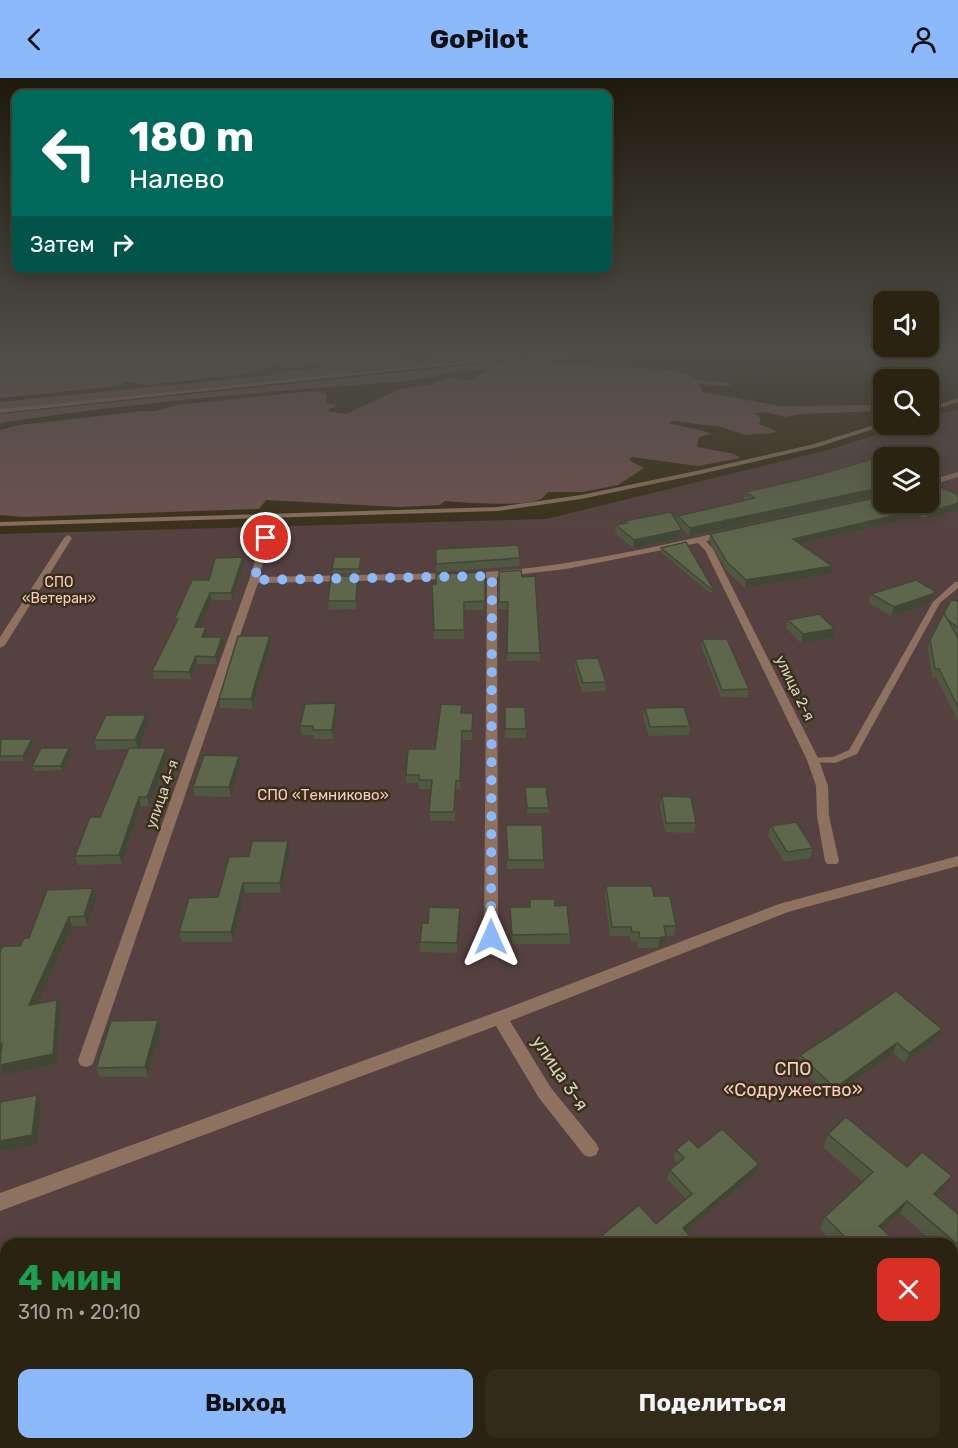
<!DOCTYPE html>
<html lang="ru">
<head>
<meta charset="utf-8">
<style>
	body { margin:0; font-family:Rubik,sans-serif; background:#332b1a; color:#f1f3f6; height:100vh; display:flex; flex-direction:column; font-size:22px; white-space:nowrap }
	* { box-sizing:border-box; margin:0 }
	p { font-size:20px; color:#a6a49f }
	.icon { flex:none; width:33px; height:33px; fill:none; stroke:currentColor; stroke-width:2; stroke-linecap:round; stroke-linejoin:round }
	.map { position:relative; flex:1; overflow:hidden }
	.drawer { position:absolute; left:0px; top:1160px; width:958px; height:212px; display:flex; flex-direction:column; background:#2b2311; border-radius:18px 18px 0 0; box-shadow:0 3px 15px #0003,0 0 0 2px #474031 }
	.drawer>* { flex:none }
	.guide { position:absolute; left:12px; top:12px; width:600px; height:183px; border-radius:12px; box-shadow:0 3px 15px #0003,0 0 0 2px #474031; background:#00695c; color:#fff; overflow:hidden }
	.buttons { position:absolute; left:873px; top:213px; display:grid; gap:12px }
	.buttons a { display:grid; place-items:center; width:66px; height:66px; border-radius:12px; background:#2b2311; box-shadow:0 3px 15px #0003,0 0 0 2px #474031; font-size:30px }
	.pin { position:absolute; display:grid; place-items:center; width:51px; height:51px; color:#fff; margin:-26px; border:3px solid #fff; border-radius:50%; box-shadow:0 2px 6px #0007 }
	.me { position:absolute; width:66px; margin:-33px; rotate:0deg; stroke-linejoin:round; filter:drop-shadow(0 0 4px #0008) }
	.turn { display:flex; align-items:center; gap:21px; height:126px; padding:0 18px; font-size:27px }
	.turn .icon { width:78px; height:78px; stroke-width:2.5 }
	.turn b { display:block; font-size:42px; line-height:51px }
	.then { display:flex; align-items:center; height:57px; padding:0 18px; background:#0003; gap:12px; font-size:22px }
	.round { display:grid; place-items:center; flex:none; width:63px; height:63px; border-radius:12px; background:#332b1a }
	.head { display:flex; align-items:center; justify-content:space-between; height:102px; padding:0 18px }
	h1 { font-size:36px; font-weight:700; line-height:45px; color:#1e9e55 }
	.action { display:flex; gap:12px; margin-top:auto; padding:12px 18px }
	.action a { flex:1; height:69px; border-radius:12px; background:#8cb9fc; color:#111; font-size:24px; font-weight:700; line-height:69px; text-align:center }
	.action a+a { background:#332b1a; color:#f1f3f6 }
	header { display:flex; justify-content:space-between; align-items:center; height:78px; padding:0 18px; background:#8cb9fc; color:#111; font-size:27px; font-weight:700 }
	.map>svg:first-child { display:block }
	.green { fill:#564141; fill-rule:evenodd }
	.forest { fill:#705251 }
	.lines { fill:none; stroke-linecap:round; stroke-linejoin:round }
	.service { fill:#8e715f; fill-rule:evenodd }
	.minor { fill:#8e715f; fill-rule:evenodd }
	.wall { fill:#515841 }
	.shaded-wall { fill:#424735 }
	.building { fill:#5e664c; stroke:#424735; stroke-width:1.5 }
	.route { stroke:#8cb9fc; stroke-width:10; stroke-dasharray:0 18 }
	.labels { text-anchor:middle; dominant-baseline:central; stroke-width:5; stroke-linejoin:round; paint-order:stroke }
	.far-park-label { font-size:14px; fill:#fbcac8; stroke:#392f17 }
	.street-label { font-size:15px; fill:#d8d3c4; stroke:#392f17 }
	.park-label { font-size:15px; fill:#fbcac8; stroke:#392f17 }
	.near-park-label { font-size:18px; fill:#fbcac8; stroke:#392f17 }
	.near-street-label { font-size:18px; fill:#d8d3c4; stroke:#392f17 }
</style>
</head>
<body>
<header><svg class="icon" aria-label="back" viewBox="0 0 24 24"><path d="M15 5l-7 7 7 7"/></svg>GoPilot<svg class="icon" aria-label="person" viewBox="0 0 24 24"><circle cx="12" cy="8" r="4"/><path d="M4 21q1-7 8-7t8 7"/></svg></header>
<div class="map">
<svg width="958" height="1370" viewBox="0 0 958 1370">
	<rect width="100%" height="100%" fill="#392f17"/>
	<path class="green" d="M958 331V1370H0V456L546 441 824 373 909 347 928 346 929 340ZM884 380H928V424H884ZM6 1166H952V1365H6Z"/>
	<path class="forest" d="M0 274H417L388 281 348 286 289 290 274 288 237 297 148 307 127 304 118 308 0 320Z
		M460 274H545L383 291 359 292 357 294 0 331V324L271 297 277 294 404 280H429Z
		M596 274H626L535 285 675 292 700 302 730 305V308L699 306 703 314 780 328 877 327 883 329V333L801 336 785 339 764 334 754 335 761 341 759 346 776 353 773 355 745 357 721 349 672 343 668 345 704 353 711 356 699 359 697 369 735 376 740 380 698 388 632 379 629 382 644 390 618 407 583 414H548C546 416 544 419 541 421 526 429 464 425 445 423L440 427 399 429 266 422 259 431 23 439 0 437V352L19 347 144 333H155L176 327 313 313 326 315V325L337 327 327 333 346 336 400 311 433 306 448 300 470 302 487 292C457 288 429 302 398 304 265 313 132 325 0 345V336Z"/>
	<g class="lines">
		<path class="service" d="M554 274H572L0 335V331Z
			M958 320V324L928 334V330Z
			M884 344V346L886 347 818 369 696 397 581 421 498 433 0 448V444L498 429 581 417 696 393 814 366Z
			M955 504H958V510L940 525 857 676 835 685 809 684 808 682 809 680 833 679 849 672 933 524Z
			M380 1365H400L398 1370H378Z"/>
		<path class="minor" d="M958 394V399L928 408V403Z
			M726 453 730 456 729 458 706 463 713 471 819 682 828 708 829 738 839 783 837 786H827L825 783 817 738 816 708 807 682 705 472 698 465 566 491 497 499 498 859 496 863 491 865 486 863 484 859 487 500 468 501 463 498 468 495C556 491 641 472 726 453Z
			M68 457 72 460 5 567 0 570V559L64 460Z
			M266 457 270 460 259 499 451 495 456 498 451 501 258 505 94 982 92 987 86 989 80 987 78 982 249 502 262 460Z
			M958 778V788L788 834 510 943 551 1010 596 1065 599 1071 596 1077 590 1079 584 1077 539 1020 496 948 0 1133V1115L494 935 779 826Z
			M958 1264V1289L952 1291V1266Z
			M872 1365H896L894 1370H870Z"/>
	</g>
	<path class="wall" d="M915 369 939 380 937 387 928 389V380H884V416L689 458 680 449 682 452 681 460 633 470 615 455 616 447 625 445V443L671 434 677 443 678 438 746 423 744 421 745 414 807 400Z
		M958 417V432L926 441 920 438 801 466 832 488 831 496 745 510 726 492 709 463 710 456Z
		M661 470 713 510 712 514 710 515 661 474Z
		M436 471 520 480 519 488 436 494Z
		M361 479 360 495 333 496 332 491Z
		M244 486 232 522H212L200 549 207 557V559L224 567 217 586H197L191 601H154L152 593 176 545 175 540 209 502Z
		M485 494 484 532H465L464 561H434L432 507 436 506Z
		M499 494 522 499 540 575V583H507L508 531H499Z
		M359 506 356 531 329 532 328 523Z
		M935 513 933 521 930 525 891 538 869 525 871 516Z
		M958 523V556L953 552 958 560V643L936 599H932L928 570 930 562Z
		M788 542 833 560 801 565 786 550Z
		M702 561 749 611 747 619H721L701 568Z
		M271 567 257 612 253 631 220 630 219 621Z
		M575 581 606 604 605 613 582 614 575 590Z
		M336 625 337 635 333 661H314V657H302L300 648Z
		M462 627V635H473V644L472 662H462L460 711H456L455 743H430L431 711H419V705H406V697L435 671Z
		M505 629 526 651V660H505Z
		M645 630 690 648 689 657 649 658 643 639Z
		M148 646 138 670 168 679 149 728H141L122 786 78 787 75 778 100 739 128 671 97 672 94 662Z
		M32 661 34 666 24 683H0V662Z
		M69 670 71 675 62 692 34 693 32 688Z
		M239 678 240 687 231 719 195 718 193 709Z
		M525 709 549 730V735H527Z
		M662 718 696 745 694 755 665 754 660 728Z
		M506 747 544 782V791H507Z
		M771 748 813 770 810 780 784 784 768 757Z
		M290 772 281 815H245L233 864H182L179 854 218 819 249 778Z
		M606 808 654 818 676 848 674 858H666L665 867 658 870H638L637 863 631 864 630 858H610L605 818Z
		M97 820 87 848H72L38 925 61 931 57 986 4 997 20 868Z
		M530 821 555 828 570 856V866H512L510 829H529Z
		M460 830 457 875 420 874V864L428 845Z
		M158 942 161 952 148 999H100L96 990Z
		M938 960 905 985 893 975 831 1019 796 987 800 977Z
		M828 1056 907 1089 952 1098 945 1110 937 1119 958 1136V1186L952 1181V1166H935L900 1135 883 1151 893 1161 891 1166H834L820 1151 825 1139 863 1104 823 1069Z
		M698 1070 759 1086 756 1095 686 1154 697 1166H599L600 1159 656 1146 686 1121 667 1101 670 1092 677 1085 674 1081 676 1072Z
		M418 1365H450L454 1370H421Z
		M788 1365H837L833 1370H793Z
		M914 1365H952L958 1370H910Z"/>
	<path class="shaded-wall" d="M939 380 937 387 928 389V383Z
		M884 409V416L689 458 690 450Z
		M958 425V432L926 441 929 434Z
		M922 431 920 438 791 468 793 461Z
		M682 452 681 460 633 470 634 462Z
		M243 479 244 486 232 522 231 515Z
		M832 488 831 496 745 510 746 502Z
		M358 498 359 506 356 531V523Z
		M935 513 933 521 930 525 891 538 894 529Z
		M210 515 212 522 197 557 195 549Z
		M206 549 207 557 203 566 202 559Z
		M835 551 833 560 801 565 803 556Z
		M270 558 271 567 257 612 253 631 251 621 256 603Z
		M222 559 224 567 217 586 215 579Z
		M196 578 197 586 191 601 189 594Z
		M336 625 337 635 333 661 332 652Z
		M146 637 148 646 138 671 135 662Z
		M32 661 34 666 24 683 23 678Z
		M69 670 71 675 62 692 61 688Z
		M166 670 168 679 149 728 147 719Z
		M239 678 240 687 231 719 229 709Z
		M139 719 141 728 122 786 119 777Z
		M288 763 290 772 281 815 280 805Z
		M243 805 245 815 233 864 231 854Z
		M93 810 97 820 87 848 84 838Z
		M460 830V840L457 875V865Z
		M69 839 72 848 33 937 29 927Z
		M666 858 665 867 658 870 660 860Z
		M57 922 61 931 57 986 4 997 0 987Z
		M158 942 161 952 148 999 145 989Z
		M942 951 938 960 905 985 909 975Z
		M897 965 893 975 831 1019 835 1010Z
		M37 1017 41 1027 37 1066 0 1073V1063Z
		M759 1086 756 1095 680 1159 683 1150Z
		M952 1098 945 1110 927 1129 934 1116Z
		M907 1123 900 1135 873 1160 879 1148Z
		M0 1327 2 1329 6 1370H0Z"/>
	<path class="building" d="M915 369 939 380 928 383V380H884V409L690 450 678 438 755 420 745 414 807 400Z
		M928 403 958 417V425L929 434 922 431 793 461 832 488 746 502 727 484 710 456 884 418V424H928Z
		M671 434 682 452 634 462 616 447 627 445 625 443Z
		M686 464 713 510 711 511 661 470Z
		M518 467 520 480 436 486V471Z
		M243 479 231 515H210L195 549H206L202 559H222L215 579 196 578 189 594 152 593 178 541 175 540 192 502H209L215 480Z
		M334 479H361L359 491H332Z
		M521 492 522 499 535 498 540 575H507L508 524H499V494Z
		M485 494V523L464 524V552H434L432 507 436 506V496Z
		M331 498H358L356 523H328Z
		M916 502 935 513 933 516 894 529 871 516Z
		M951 522 958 523V550L947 541 944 535Z
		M944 535 958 560V629L939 591H935L930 562Z
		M819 536 835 551 803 556 788 542Z
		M238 558H270L256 603 251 621H219Z
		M702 561H727L749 611 722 612Z
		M598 580 606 604 583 605 575 581Z
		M336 625 332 652H313V648H300L305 626Z
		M441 626 462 627 461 635H473L472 653H462L460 703H456L454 734H429L432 702H419V697H406L408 671H435Z
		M505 629H525L526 651H505Z
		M684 629 690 648 650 649 645 630Z
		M106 637H146L135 662H94Z
		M1 661H32L23 678H0Z
		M41 670H69L61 688H32Z
		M129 670H166L147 719H139L119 777 75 778 90 739H100Z
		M204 677 239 678 229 709H193Z
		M525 709H546L549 730H527Z
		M662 718 691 719 696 745H666Z
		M796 744 813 770 787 774 771 748Z
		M506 747H542L544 782H508Z
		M252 763H288L280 805H243L231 854H179L189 820 218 819 229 779 249 778Z
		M606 808H652L654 818H670L676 848H664L666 858 660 860H640L639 854H632L631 849H612Z
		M93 810 84 838 69 839 29 927 57 922 53 976 0 987 2 965 0 966V874L3 868H20L24 860H29L47 812Z
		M530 821H555V828L567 827 570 856 512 857 510 829H530Z
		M429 829 460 830 457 865 420 864 422 845H428Z
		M896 913 942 951 909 975 897 965 835 1010 800 977 844 949Z
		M158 942 145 989 96 990 111 943Z
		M37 1017 32 1057 0 1063V1024Z
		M846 1039 907 1089 922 1074 952 1098 934 1116 958 1136V1167L907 1123 879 1148 893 1161 889 1166H852L825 1139 873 1094 828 1056Z
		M722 1051 759 1086 683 1150 697 1166H606L600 1159 639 1127 656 1146 692 1116 670 1092 684 1080 676 1072 689 1061 698 1070Z
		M952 1328 958 1334V1370H924L919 1365H952Z
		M422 1365H450L454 1370H425Z
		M686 1365H736L740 1370H681Z
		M800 1365H835L831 1370H804Z"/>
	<linearGradient id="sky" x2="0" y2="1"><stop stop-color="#1f1a0d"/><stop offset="0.59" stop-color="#4e4d47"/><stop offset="1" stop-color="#4e4d47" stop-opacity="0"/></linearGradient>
	<rect width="958" height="466" fill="url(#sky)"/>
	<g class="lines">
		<path class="route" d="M266 460 254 502 492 498 491 859"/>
	</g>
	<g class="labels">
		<g class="far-park-label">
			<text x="59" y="504">СПО<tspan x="59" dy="16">«Ветеран»</tspan></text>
		</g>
		<g class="street-label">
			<text transform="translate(795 610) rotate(64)">улица 2-я</text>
			<text transform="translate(162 716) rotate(-71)">улица 4-я</text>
		</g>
		<g class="park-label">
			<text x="323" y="717">СПО «Темниково»</text>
		</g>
		<g class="near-park-label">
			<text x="793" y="991">СПО<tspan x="793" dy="21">«Содружество»</tspan></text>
		</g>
		<g class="near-street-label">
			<text transform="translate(560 995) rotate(56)">улица 3-я</text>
		</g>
	</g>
</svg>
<div class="buttons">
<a><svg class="icon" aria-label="sound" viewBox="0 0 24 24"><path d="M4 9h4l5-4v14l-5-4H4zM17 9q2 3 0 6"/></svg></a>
<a><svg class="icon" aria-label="search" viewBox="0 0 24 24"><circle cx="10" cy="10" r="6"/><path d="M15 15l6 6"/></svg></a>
<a><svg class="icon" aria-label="layers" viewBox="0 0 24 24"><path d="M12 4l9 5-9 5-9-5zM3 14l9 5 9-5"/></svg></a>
</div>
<div class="pin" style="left:266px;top:460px;background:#d93025"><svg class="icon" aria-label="arrive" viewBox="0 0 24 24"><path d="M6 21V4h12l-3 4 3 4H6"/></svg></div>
<svg class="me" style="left:491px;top:859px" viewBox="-20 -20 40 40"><path d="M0-17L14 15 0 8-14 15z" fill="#8cb9fc" stroke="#fff" stroke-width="4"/></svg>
<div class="guide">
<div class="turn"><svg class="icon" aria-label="left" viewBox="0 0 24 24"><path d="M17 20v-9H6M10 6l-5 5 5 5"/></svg><div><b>180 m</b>Налево</div></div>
<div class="then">Затем<svg class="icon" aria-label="right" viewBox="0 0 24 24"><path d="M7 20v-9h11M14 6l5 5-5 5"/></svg></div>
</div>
<section class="drawer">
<div class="head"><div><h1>4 мин</h1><p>310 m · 20:10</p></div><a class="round" style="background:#d93025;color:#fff"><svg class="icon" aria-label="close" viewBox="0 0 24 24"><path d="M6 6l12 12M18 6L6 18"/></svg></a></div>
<div class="action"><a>Выход</a><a>Поделиться</a></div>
</section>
</div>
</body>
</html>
